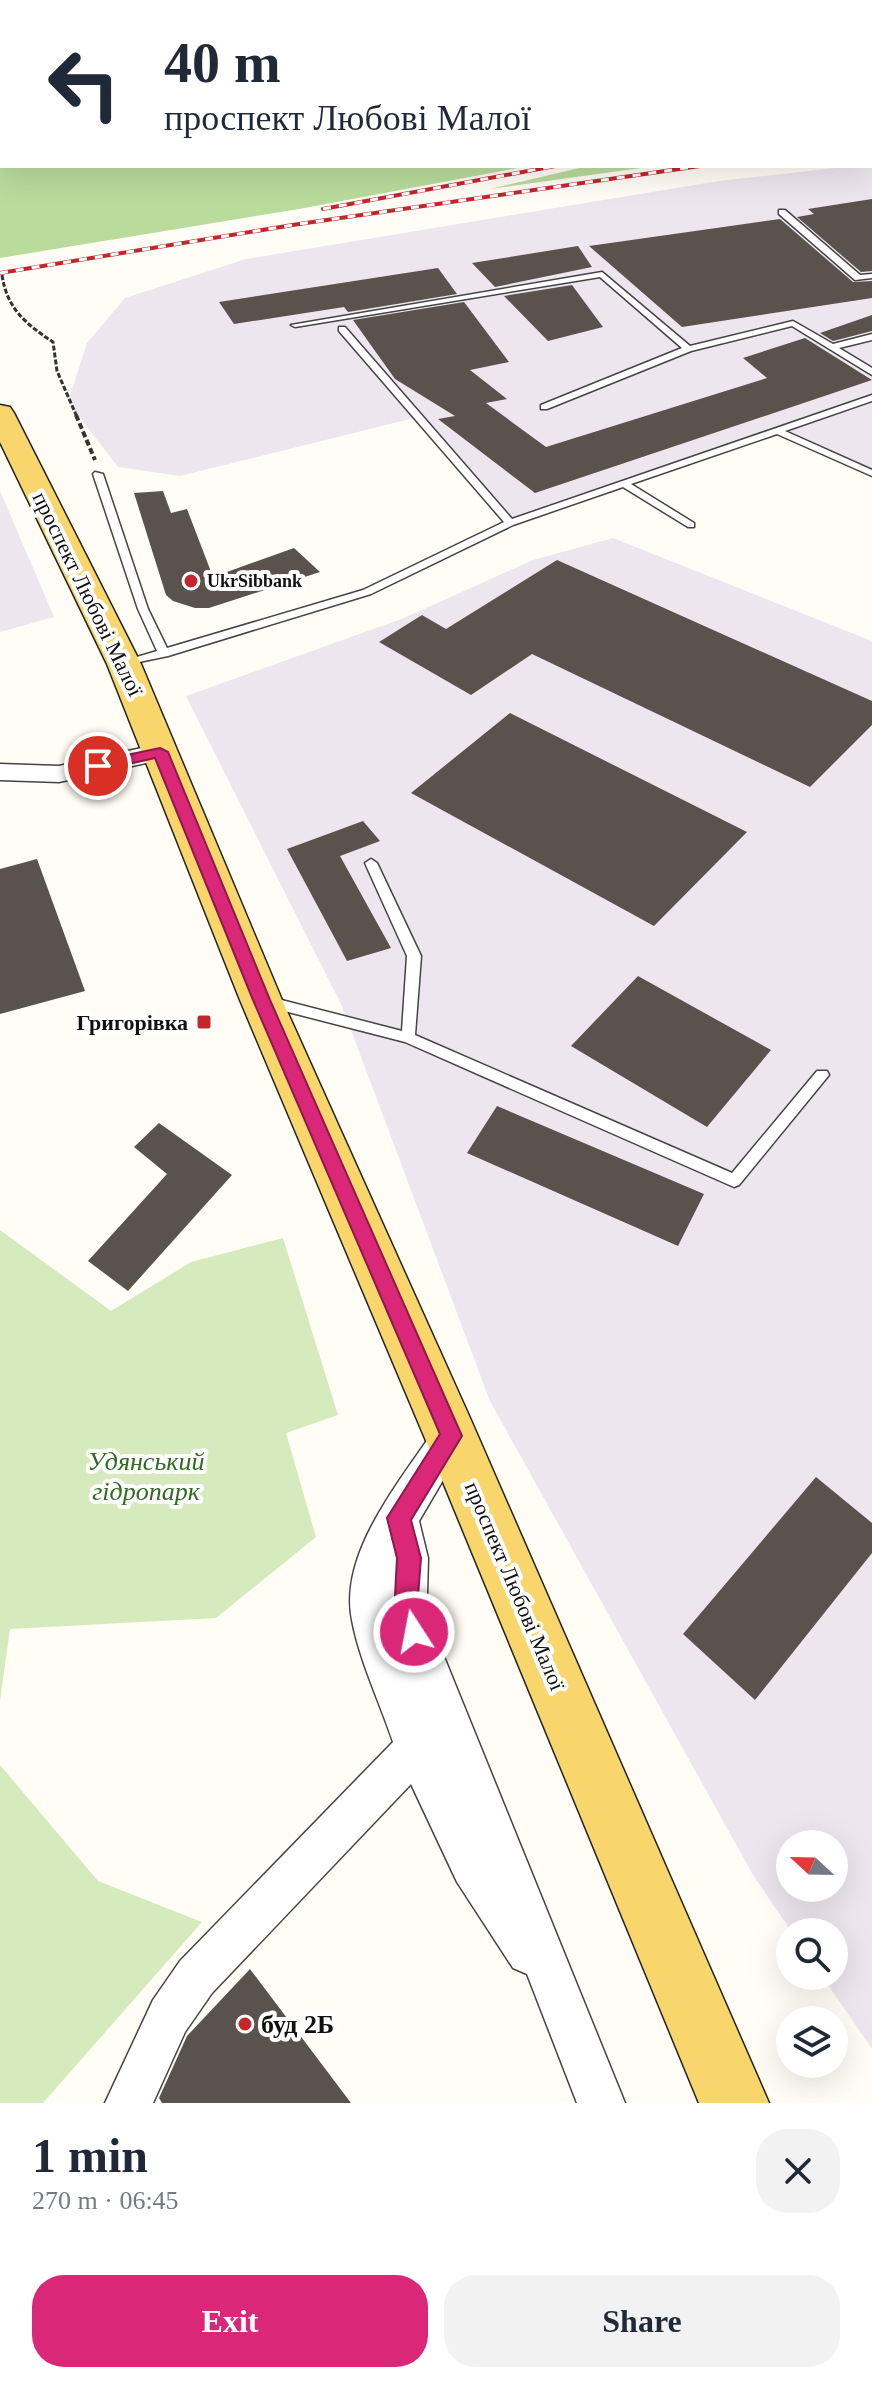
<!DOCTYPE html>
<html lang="en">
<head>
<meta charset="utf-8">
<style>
	body { margin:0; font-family:"Times New Roman",serif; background:#f2f2f3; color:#1f2937; height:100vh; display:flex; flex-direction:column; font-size:30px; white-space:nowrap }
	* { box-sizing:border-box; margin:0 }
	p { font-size:26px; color:#747a83 }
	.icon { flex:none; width:44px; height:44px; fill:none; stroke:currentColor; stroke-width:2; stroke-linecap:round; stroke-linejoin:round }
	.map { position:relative; height:2103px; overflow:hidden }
	.drawer { display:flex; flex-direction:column; background:#fff; flex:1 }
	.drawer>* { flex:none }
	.guide { position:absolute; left:0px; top:0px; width:872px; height:168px; box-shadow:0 8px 32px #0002; background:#fff; color:#1f2937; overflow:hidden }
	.needle { width:52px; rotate:292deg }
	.controls { position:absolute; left:776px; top:1830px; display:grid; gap:16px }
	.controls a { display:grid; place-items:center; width:72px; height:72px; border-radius:50%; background:#fff; box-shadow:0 8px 32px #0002; font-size:40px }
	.pin { position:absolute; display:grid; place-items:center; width:68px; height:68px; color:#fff; margin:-34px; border:4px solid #fff; border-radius:50%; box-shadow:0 2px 8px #0007 }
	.me { position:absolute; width:88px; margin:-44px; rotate:349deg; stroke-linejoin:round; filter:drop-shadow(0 0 6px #0008) }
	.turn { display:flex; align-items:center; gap:28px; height:168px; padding:0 32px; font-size:36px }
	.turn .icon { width:104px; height:104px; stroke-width:2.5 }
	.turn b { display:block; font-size:56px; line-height:68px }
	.round { display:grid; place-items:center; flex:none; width:84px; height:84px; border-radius:32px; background:#f2f2f3 }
	.head { display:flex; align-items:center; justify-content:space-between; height:136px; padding:0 32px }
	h1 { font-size:48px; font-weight:800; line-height:60px }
	.cta { display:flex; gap:16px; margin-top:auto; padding:16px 32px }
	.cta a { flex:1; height:92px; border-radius:32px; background:#db2777; color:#fff; font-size:32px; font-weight:800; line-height:92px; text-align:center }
	.cta a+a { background:#f2f2f3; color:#1f2937 }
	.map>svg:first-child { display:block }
	.industrial { fill:#eee6ef; fill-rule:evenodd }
	.green { fill:#d5ebbd }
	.forest { fill:#b9dc9c }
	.building { fill:#5a524d }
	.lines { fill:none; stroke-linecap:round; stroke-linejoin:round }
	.service-casing { stroke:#444; stroke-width:3 }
	.minor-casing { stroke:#444; stroke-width:3 }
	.primary-casing { stroke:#222; stroke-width:3 }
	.path-far2 { stroke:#333; stroke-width:2; stroke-dasharray:4 2; stroke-linecap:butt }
	.path-far1 { stroke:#333; stroke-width:3; stroke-dasharray:5 2; stroke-linecap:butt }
	.path { stroke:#333; stroke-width:4; stroke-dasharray:6 3; stroke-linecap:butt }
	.service { fill:#fff; fill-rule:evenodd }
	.minor { fill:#fff; fill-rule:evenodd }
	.primary { fill:#f9d66b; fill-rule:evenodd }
	.rail-casing { stroke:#c4262e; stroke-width:4 }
	.rail { stroke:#fff; stroke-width:3; stroke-dasharray:8; stroke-linecap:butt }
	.route { fill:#db2777; stroke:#8e194d; stroke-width:2 }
	.poi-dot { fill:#c4262e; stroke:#fff; stroke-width:3 }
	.labels { text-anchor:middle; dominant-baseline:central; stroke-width:8; stroke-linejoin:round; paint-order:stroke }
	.far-poi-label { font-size:18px; font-weight:bold; fill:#111; stroke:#fff; text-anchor:start }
	.street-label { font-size:22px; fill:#111; stroke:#fff }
	.poi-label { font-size:22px; font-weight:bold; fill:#111; stroke:#fff; text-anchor:end }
	.near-park-label { font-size:26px; font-style:italic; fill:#2f6b1f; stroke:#fff }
	.near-poi-label { font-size:26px; font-weight:bold; fill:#111; stroke:#fff; text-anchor:start }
</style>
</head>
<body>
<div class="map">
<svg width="872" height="2103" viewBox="0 0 872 2103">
	<rect width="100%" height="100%" fill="#fffdf5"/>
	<path class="industrial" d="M872 164V475L773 432 510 523 418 417 180 476 118 467 68 402 87 343 125 298 246 259 719 181Z
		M0 491 54 617 0 632Z
		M613 538 872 641V2049L822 1976H834V1932H792L753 1875 490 1401 342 1006 186 696 404 618 533 560ZM790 1844H834V1888H790Z"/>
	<path class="green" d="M0 1230 111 1311 191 1262 283 1238 338 1415 286 1433 316 1537 216 1618 10 1629 0 1701Z
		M0 1765 98 1881 202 1922 43 2103H0Z"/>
	<path class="forest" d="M0 0H649L656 2H2V166H528L299 209 0 258Z
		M588 166H655L490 189Z"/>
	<path class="building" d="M872 199V271L861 272 797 217 814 214 808 209Z
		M780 219 853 282 872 281V298L682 327 589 246Z
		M578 246 592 267 495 287 472 263Z
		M438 268 457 294 348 312 344 307 234 324 219 302Z
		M572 285 603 327 548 341 504 296Z
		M464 302 509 362 470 370 507 399 486 403 546 447 767 378 743 358 805 338 872 380 535 493 438 419 455 416 395 379 353 320Z
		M872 315V331L833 341 820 333Z
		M163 491 171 513 187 509 213 577 294 548 320 572 209 608H195L173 601 166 595 134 493Z
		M557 560 872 701V725L810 787 532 654 471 695 379 642 422 615 446 629Z
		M510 713 747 832 654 926 411 793Z
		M363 821 380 841 340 856 391 948 347 961 287 849Z
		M37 859 85 991 0 1014V869Z
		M638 976 771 1050 707 1127 571 1046Z
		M497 1106 704 1194 678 1246 467 1153Z
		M159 1123 232 1175 128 1291 88 1261 167 1174 134 1147Z
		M816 1477 872 1523V1553L755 1700 683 1634Z
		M250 1969 351 2103H162L159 2098 187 2036Z"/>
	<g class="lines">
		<defs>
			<path id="service" d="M0 43H2V47H0Z
				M779 210H785L860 275 872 274V278L855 280 779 214Z
				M602 272 690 346 793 321 833 344 872 334V340L839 348 872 368V375L792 326 691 351 547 409H541V405L682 348 600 277 295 327 291 325Z
				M339 327H345L512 519 872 395V401L785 431 872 470V476L777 434 631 484 694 523V527H688L623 487 513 525 371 594 168 656 120 666V662L157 651 138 609 93 474 95 472 103 474 148 609 167 648 363 590 504 522 339 331Z
				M371 859 377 863 421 956 415 1035 732 1173 817 1071H827L829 1075 739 1185 734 1187 405 1042 261 1005 259 1001 261 997 266 996 402 1031 407 956 365 863Z"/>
			<path id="minor" d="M160 744 169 746 172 752 169 758 59 782 0 780V764L59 766Z
				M451 1419 464 1424 469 1436 419 1521 428 1558 427 1596 434 1632 625 2103H577L527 1974 513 1968 457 1882 411 1784 212 1993 185 2032 153 2103H105L153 2000 180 1961 393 1742C380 1703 359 1659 352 1620 338 1552 403 1478 438 1424Z"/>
			<path id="primary" d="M0 405 10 407 14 413 141 664 282 1000 470 1418 769 2103H699L424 1436 240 1000 107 664 0 442Z"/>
		</defs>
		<use href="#service" class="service-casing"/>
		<use href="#minor" class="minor-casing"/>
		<use href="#primary" class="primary-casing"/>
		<path class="path-far2" d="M613 0 620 2
			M150 2 153 0"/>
		<path class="path-far1" d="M2 275C7 309 26 324 53 342L57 371 77 417"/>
		<path class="path" d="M76 415 95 460"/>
		<use href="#service" class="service"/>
		<use href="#minor" class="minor"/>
		<use href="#primary" class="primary"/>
		<defs>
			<path id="rail" d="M323 209 555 166
				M0 273 299 224 700 166"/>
		</defs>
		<use href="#rail" class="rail-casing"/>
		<use href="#rail" class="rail"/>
	</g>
	<path class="route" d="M160 748 168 752 270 1000 462 1436 411 1520 421 1558 418 1596 426 1632 423 1640 414 1644 406 1640 395 1596 397 1558 387 1518 440 1434 253 1000 155 758 98 771 90 766 98 761Z"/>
	<g class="poi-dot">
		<circle cx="191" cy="581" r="8"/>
		<rect x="196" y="1014" width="16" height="16" rx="4"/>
		<circle cx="245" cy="2024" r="8"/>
	</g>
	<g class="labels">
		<g class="far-poi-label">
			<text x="207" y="581">UkrSibbank</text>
		</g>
		<g class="street-label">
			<text transform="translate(88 594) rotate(64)">проспект Любові Малої</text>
			<text transform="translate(515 1586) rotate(67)">проспект Любові Малої</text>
		</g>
		<g class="poi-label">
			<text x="188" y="1022">Григорівка</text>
		</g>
		<g class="near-park-label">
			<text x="146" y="1461">Удянський<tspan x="146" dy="30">гідропарк</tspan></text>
		</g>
		<g class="near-poi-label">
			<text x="261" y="2024">буд 2Б</text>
		</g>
	</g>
</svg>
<div class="controls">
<a><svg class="needle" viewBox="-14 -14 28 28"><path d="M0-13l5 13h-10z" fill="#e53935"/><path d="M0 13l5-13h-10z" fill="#747a83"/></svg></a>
<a><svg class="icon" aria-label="search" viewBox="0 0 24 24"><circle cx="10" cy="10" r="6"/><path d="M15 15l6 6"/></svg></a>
<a><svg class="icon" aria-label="layers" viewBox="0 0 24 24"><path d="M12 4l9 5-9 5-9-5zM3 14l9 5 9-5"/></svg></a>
</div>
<div class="pin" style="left:98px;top:766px;background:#d93025"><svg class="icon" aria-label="arrive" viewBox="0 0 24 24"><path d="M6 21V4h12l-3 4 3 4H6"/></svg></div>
<svg class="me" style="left:414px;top:1632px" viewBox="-20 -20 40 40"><circle r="17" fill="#db2777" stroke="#fff" stroke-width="3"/><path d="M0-11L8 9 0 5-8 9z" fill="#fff"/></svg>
<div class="guide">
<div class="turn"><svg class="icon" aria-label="left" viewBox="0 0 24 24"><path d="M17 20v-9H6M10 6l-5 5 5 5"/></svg><div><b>40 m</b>проспект Любові Малої</div></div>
</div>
</div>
<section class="drawer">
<div class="head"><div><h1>1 min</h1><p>270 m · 06:45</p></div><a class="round"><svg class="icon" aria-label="close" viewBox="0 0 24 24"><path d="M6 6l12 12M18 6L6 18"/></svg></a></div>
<div class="cta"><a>Exit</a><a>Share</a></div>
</section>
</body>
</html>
